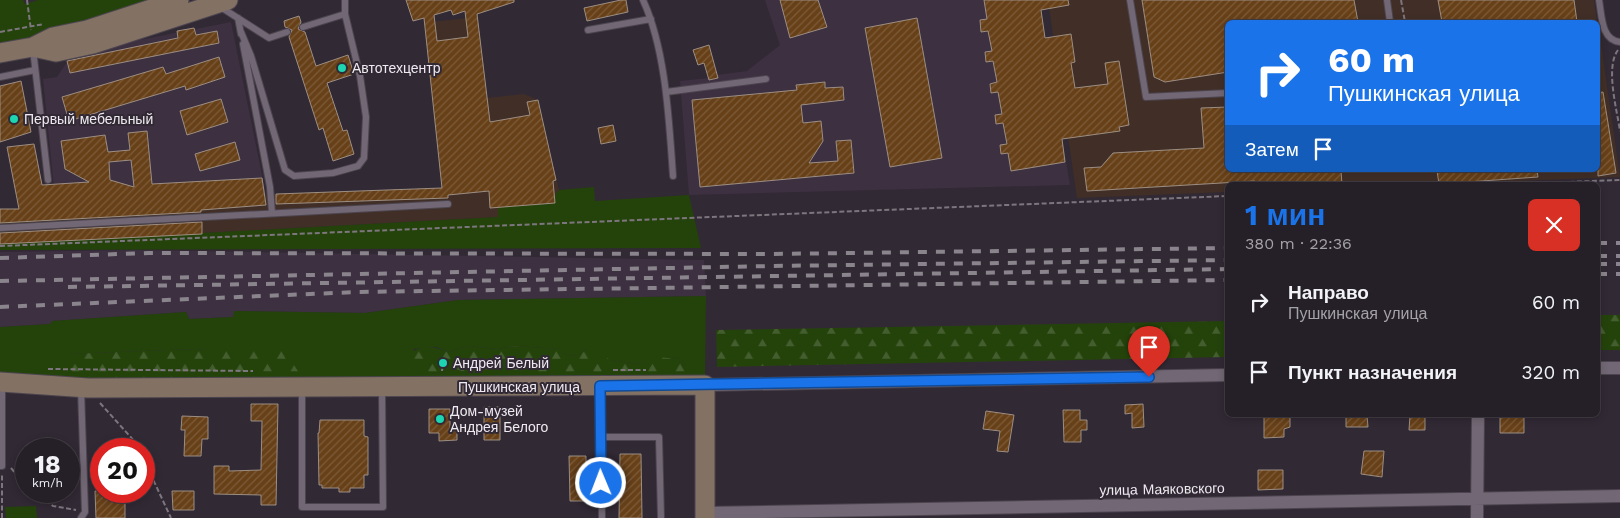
<!DOCTYPE html>
<html lang="ru">
<head>
<meta charset="utf-8">
<style>
	body { margin:0; font-family:"Work Sans",sans-serif; background:#312c33; color:#f1f3f6; height:100vh; display:flex; flex-direction:column; font-size:19px; white-space:nowrap }
	* { box-sizing:border-box; margin:0 }
	p { font-size:16px; color:#a3a2a7 }
	.icon { flex:none; width:28px; height:28px; fill:none; stroke:currentColor; stroke-width:2; stroke-linecap:round; stroke-linejoin:round }
	.map { position:relative; flex:1; overflow:hidden }
	.sheet { position:absolute; left:1225px; top:182px; width:375px; height:235px; display:flex; flex-direction:column; background:#251f27; border-radius:8px; box-shadow:0 2px 8px #0003,0 0 0 1px #423d44 }
	.sheet>* { flex:none }
	.hud { position:absolute; left:1225px; top:20px; width:375px; height:152px; border-radius:8px; box-shadow:0 2px 8px #0003,0 0 0 1px #423d44; background:#1a73e8; color:#fff; overflow:hidden }
	.speed { position:absolute; left:15px; top:438px; display:flex; gap:10px; font-size:25px; font-weight:700; text-align:center }
	.speed>* { display:grid; place-content:center; width:65px; height:65px; border-radius:50%; background:#251f27; box-shadow:0 2px 8px #0003,0 0 0 1px #423d44; line-height:1 }
	.speed small { font-size:12px; font-weight:400 }
	.speed .limit { border:8px solid #d22; background:#fff; color:#111 }
	.pin { position:absolute; display:grid; place-items:center; width:42px; height:42px; color:#fff; margin:-51px -21px; border-radius:50% 50% 50% 0; rotate:-45deg; box-shadow:0 0 5px #0007 }
	.pin .icon { rotate:45deg }
	.me { position:absolute; width:55px; margin:-28px; rotate:359deg; stroke-linejoin:round; filter:drop-shadow(0 0 4px #0008) }
	.turn { display:flex; align-items:center; gap:18px; height:105px; padding:0 20px; font-size:22px }
	.turn .icon { width:65px; height:65px; stroke-width:2.5 }
	.turn b { display:block; font-size:35px; line-height:42px }
	.then { display:flex; align-items:center; height:48px; padding:0 20px; background:#0003; gap:10px; font-size:19px }
	.round { display:grid; place-items:center; flex:none; width:52px; height:52px; border-radius:8px; background:#312c33 }
	.summary { display:flex; align-items:center; justify-content:space-between; height:85px; padding:0 20px }
	h1 { font-size:30px; font-weight:700; line-height:38px; color:#1a73e8 }
	ul { padding:0; list-style:none }
	li { display:flex; align-items:center; gap:15px; height:70px; padding:0 20px }
	li div { flex:1 }
	li b { display:block; font-size:19px }
	li em { font-style:normal }
	.map>svg:first-child { display:block }
	.built { fill:#3d3041 }
	.industrial { fill:#412f27 }
	.green { fill:#24430b; fill-rule:evenodd }
	.forest { fill:url(#forest-firs) }
	.building { fill:url(#building-hatch); stroke:#9c8e83; fill-rule:evenodd }
	.lines { fill:none; stroke-linecap:round; stroke-linejoin:round }
	.lane-casing { stroke:#4c454f; stroke-width:8 }
	.street-casing { stroke:#4c454f; stroke-width:14 }
	.secondary-casing { stroke:#4c454f; stroke-width:21 }
	.path { stroke:#7d767f; stroke-width:2; stroke-dasharray:5 2.5; stroke-linecap:butt }
	.lane { stroke:#726875; stroke-width:6 }
	.street { stroke:#726875; stroke-width:12 }
	.secondary { stroke:#837163; stroke-width:19 }
	.rail { stroke:#8a848d; stroke-width:4; stroke-dasharray:9 9; stroke-linecap:butt }
	.route-casing { stroke:#114b97; stroke-width:12 }
	.route { stroke:#1a73e8; stroke-width:9 }
	.poi-dot { fill:#1dd5b1; stroke:#312934; stroke-width:2 }
	.labels { text-anchor:middle; dominant-baseline:central; stroke-width:4; stroke-linejoin:round; paint-order:stroke }
	.poi-label { font-size:14px; fill:#efeaf1; stroke:#312934; text-anchor:start }
	.street-label { font-size:14px; fill:#efeaf1; stroke:#312934 }
</style>
</head>
<body>
<div class="map">
<svg width="1620" height="518" viewBox="0 0 1620 518">
	<defs>
		<pattern id="forest-firs" width="22" height="20" patternUnits="userSpaceOnUse" patternTransform="scale(1.25)"><rect width="22" height="20" fill="#24430b"/><path d="M5 1l3.5 6h-7zM16 11l3.5 6h-7z" fill="#445e2f"/></pattern>
		<pattern id="building-hatch" width="6" height="6" patternUnits="userSpaceOnUse" patternTransform="scale(1.25)"><rect width="6" height="6" fill="#674018"/><path d="M-1 1l2-2M0 6l6-6M5 7l2-2" fill="none" stroke="#7d5c3a"/></pattern>
	</defs>
	<rect width="100%" height="100%" fill="#312934"/>
	<path class="built" d="M765 0H1039L1070 185 689 195 680 81 708 78 709 80 718 78 717 75 747 71 780 45Z
		M231 22 266 195 56 207 43 79 57 77 73 53Z
		M136 250 704 260 706 296 458 300 365 313 234 311V317L189 319 186 312 52 321 51 324 0 327V252Z"/>
	<path class="industrial" d="M1048 0H1594L1597 22H1228V170H1598V23L1620 177 1419 185H1228L1227 192 1077 198Z
		M477 17 487 98 524 94 538 100 559 190 555 203 498 207 499 217 0 244V209L110 205 276 194 442 188 425 28 431 22Z"/>
	<path class="green" d="M0 0H23L25 4 38 0H170L86 27 0 44Z
		M594 187 595 201 689 195 701 248 0 250V244L498 217V207L554 203V196L559 190Z
		M706 296 705 380 382 383 0 377V327L50 324 52 321 186 312 189 319 233 317 234 311 365 313 458 300ZM466 346 497 349 514 346 558 349 567 355 578 356 587 349 610 360 639 364 655 358 681 359 686 369 514 370 501 365 470 374 456 369 431 374 413 349 436 347 449 352ZM196 349 223 352 67 354Z
		M36 506 37 518H6L5 507Z"/>
	<path class="forest" d="M1598 315H1620V350H1598Z
		M1227 321V357L717 367 716 330Z
		M466 346 497 349 514 346 559 349 567 355 578 356 587 349H596L610 360 639 364 655 357 681 359 686 369 682 377H540L537 370H514L501 365 470 374 456 369 431 374 409 370 404 358C418 345 431 345 449 352Z
		M196 349C225 352 254 349 284 349L299 373 297 379 74 377 67 354Z"/>
	<path class="building" d="M406 0H514V2L477 14 490 122 530 115 527 102 538 100 556 180 553 181 555 203 490 208 489 191 448 195V198L276 204V194L442 188 424 18 413 21ZM451 10 453 15 465 11 468 37 437 41 434 15Z
		M621 0H626L628 12 587 21 584 8Z
		M780 0H818L827 27 790 38Z
		M984 0H1068L1069 5 1041 10 1045 38 1071 34 1075 62 1071 63 1075 88 1108 84 1105 63 1119 61 1129 125 1119 127 1120 131 1062 139 1065 162 1011 171 1008 153 1001 154 1000 145 1007 144 1003 123 996 124 995 115 1002 114 998 92 991 93 990 84 997 82 993 61 986 62 985 52 992 51 988 31 981 32 980 20 987 19Z
		M1142 0H1354L1358 22H1228V72L1165 82 1154 77Z
		M1438 0H1574L1577 22H1442Z
		M299 16 301 22 298 29 305 32 316 66 348 55 354 74 327 83 343 131 347 130 354 154 333 161 323 128 319 130 289 37 292 30 285 27 284 21Z
		M917 18 942 158 890 167 865 28Z
		M194 28 196 35 217 31 219 43 70 73 67 61 178 38 177 31Z
		M709 45 718 78 709 80 704 63 698 65 693 50Z
		M219 57 225 77 186 90 185 86 69 121 62 97 163 67 166 74Z
		M21 81 31 132 0 142V86Z
		M825 82V88L843 87 844 100 801 105 803 123 821 121 823 141 809 163 838 161 836 141 851 140 854 173 700 187 692 100 797 90 796 85Z
		M1603 92 1616 173 1598 176V93Z
		M221 99 228 122 187 135 180 111Z
		M1228 107V170H1341L1342 185H1256L1255 181 1087 191 1084 168 1101 167 1113 153 1204 148 1201 108Z
		M613 125 616 141 601 144 598 128Z
		M147 131 152 184 262 178 266 205 201 210V212L0 223V209H19L7 147 34 144 42 185 89 182 65 169 61 141 105 135 108 152 130 150 128 133ZM131 160 134 187 110 180 109 162Z
		M235 142 240 160 200 171 195 154Z
		M1446 170H1537L1538 177 1439 184 1437 171Z
		M202 222V234L0 244V233Z
		M251 404H278L276 505H261V495L214 494V466H229V471L261 470 262 421H251Z
		M1143 404 1144 427 1132 428V413L1125 414V405Z
		M484 407H500V440H484Z
		M429 409H450V428H457V440L439 441V433H429Z
		M1063 410H1080V420H1087V430H1081V442H1064Z
		M986 411 1014 415 1008 452 997 451 1000 431 983 429Z
		M1264 415H1290V427L1284 429V437L1264 438Z
		M1346 415H1367L1368 427H1346Z
		M1410 415H1425V430H1409Z
		M1500 415H1524V433H1500Z
		M182 416 208 417V439H202L201 456H184L185 430H181Z
		M320 420H364V436L368 437V475H364V488H350V492H339V488H322V485H319L318 433H319Z
		M1364 451H1384L1382 477 1361 474Z
		M620 454H641L642 518H619Z
		M569 456H586V501H570Z
		M1258 470H1283V489L1258 490Z
		M95 491H125V518H96Z
		M172 491H194V510H173Z"/>
	<g class="lines">
		<defs>
			<path id="lane" d="M643 0C666 50 669 121 673 176
				M1130 0 1146 97 1228 93
				M1387 0 1390 22
				M1599 0C1602 16 1601 40 1620 42
				M219 6 269 38 287 32
				M238 18 241 34
				M303 27 345 14
				M588 30 651 19
				M241 32 251 56 285 170 294 176 333 173 358 166 364 158 366 117 360 76 345 14V0
				M243 44 270 187 272 213
				M33 49 48 180
				M0 77 35 70
				M666 92 766 79
				M0 228 448 204
				M600 388 602 518
				M81 389 85 512 81 518
				M302 390V507H383L382 388
				M601 437H659L661 518
				M0 466H2V385"/>
			<path id="street" d="M1598 368H1620
				M705 385 1228 375
				M705 513 1620 496
				M1477 518 1478 415"/>
			<path id="secondary" d="M33 47 56 52 93 44 228 0
				M0 53 33 47 53 37 87 30 179 0
				M0 382 88 388 705 385V518"/>
		</defs>
		<use href="#lane" class="lane-casing"/>
		<use href="#street" class="street-casing"/>
		<use href="#secondary" class="secondary-casing"/>
		<path class="path" d="M27 0 31 30
			M1401 0 1405 22
			M0 32 44 24
			M1618 50C1605 67 1617 110 1620 131
			M1487 185 1620 180
			M0 246 1228 196
			M48 369 253 371
			M613 370H646
			M442 371 443 363
			M100 403 136 443 139 449
			M144 460 171 518
			M11 468 26 486
			M34 491 53 506 76 510
			M2 518V475"/>
		<use href="#lane" class="lane"/>
		<use href="#street" class="street"/>
		<use href="#secondary" class="secondary"/>
		<path class="rail" d="M1598 243H1620
			M1598 256H1620
			M0 258 149 253 772 254 1228 248
			M1598 264H1620
			M1598 274H1620
			M0 281 772 266 1228 260
			M68 287 1228 269
			M0 307 358 292 1228 280"/>
	</g>
	<g class="lines">
		<defs>
			<path id="route" d="M601 483 600 386 1149 377"/>
		</defs>
		<use href="#route" class="route-casing"/>
		<use href="#route" class="route"/>
	</g>
	<g class="poi-dot">
		<circle cx="342" cy="68" r="5"/>
		<circle cx="14" cy="119" r="5"/>
		<circle cx="443" cy="363" r="5"/>
		<circle cx="440" cy="419" r="5"/>
	</g>
	<g class="labels">
		<g class="poi-label">
			<text x="352" y="68">Автотехцентр</text>
			<text x="24" y="119">Первый мебельный</text>
			<text x="453" y="363">Андрей Белый</text>
			<text x="450" y="411">Дом-музей<tspan x="450" dy="16">Андрея Белого</tspan></text>
		</g>
		<g class="street-label">
			<text x="519" y="387">Пушкинская улица</text>
			<text transform="translate(1162 489) rotate(-1)">улица Маяковского</text>
		</g>
	</g>
</svg>
<div class="speed"><div>18<small>km/h</small></div><div class="limit">20</div></div>
<div class="pin" style="left:1149px;top:377px;background:#d93025"><svg class="icon" aria-label="arrive" viewBox="0 0 24 24"><path d="M6 21V4h12l-3 4 3 4H6"/></svg></div>
<svg class="me" style="left:601px;top:483px" viewBox="-20 -20 40 40"><circle r="17" fill="#1a73e8" stroke="#fff" stroke-width="3"/><path d="M0-11L8 9 0 5-8 9z" fill="#fff"/></svg>
<div class="hud">
<div class="turn"><svg class="icon" aria-label="right" viewBox="0 0 24 24"><path d="M7 20v-9h11M14 6l5 5-5 5"/></svg><div><b>60 m</b>Пушкинская улица</div></div>
<div class="then">Затем<svg class="icon" aria-label="arrive" viewBox="0 0 24 24"><path d="M6 21V4h12l-3 4 3 4H6"/></svg></div>
</div>
<section class="sheet">
<div class="summary"><div><h1>1 мин</h1><p>380 m · 22:36</p></div><a class="round" style="background:#d93025;color:#fff"><svg class="icon" aria-label="close" viewBox="0 0 24 24"><path d="M6 6l12 12M18 6L6 18"/></svg></a></div>
<ul>
<li><svg class="icon" aria-label="right" viewBox="0 0 24 24"><path d="M7 20v-9h11M14 6l5 5-5 5"/></svg><div><b>Направо</b><p>Пушкинская улица</p></div><em>60 m</em></li>
<li><svg class="icon" aria-label="arrive" viewBox="0 0 24 24"><path d="M6 21V4h12l-3 4 3 4H6"/></svg><div><b>Пункт назначения</b></div><em>320 m</em></li>
</ul>
</section>
</div>
</body>
</html>
